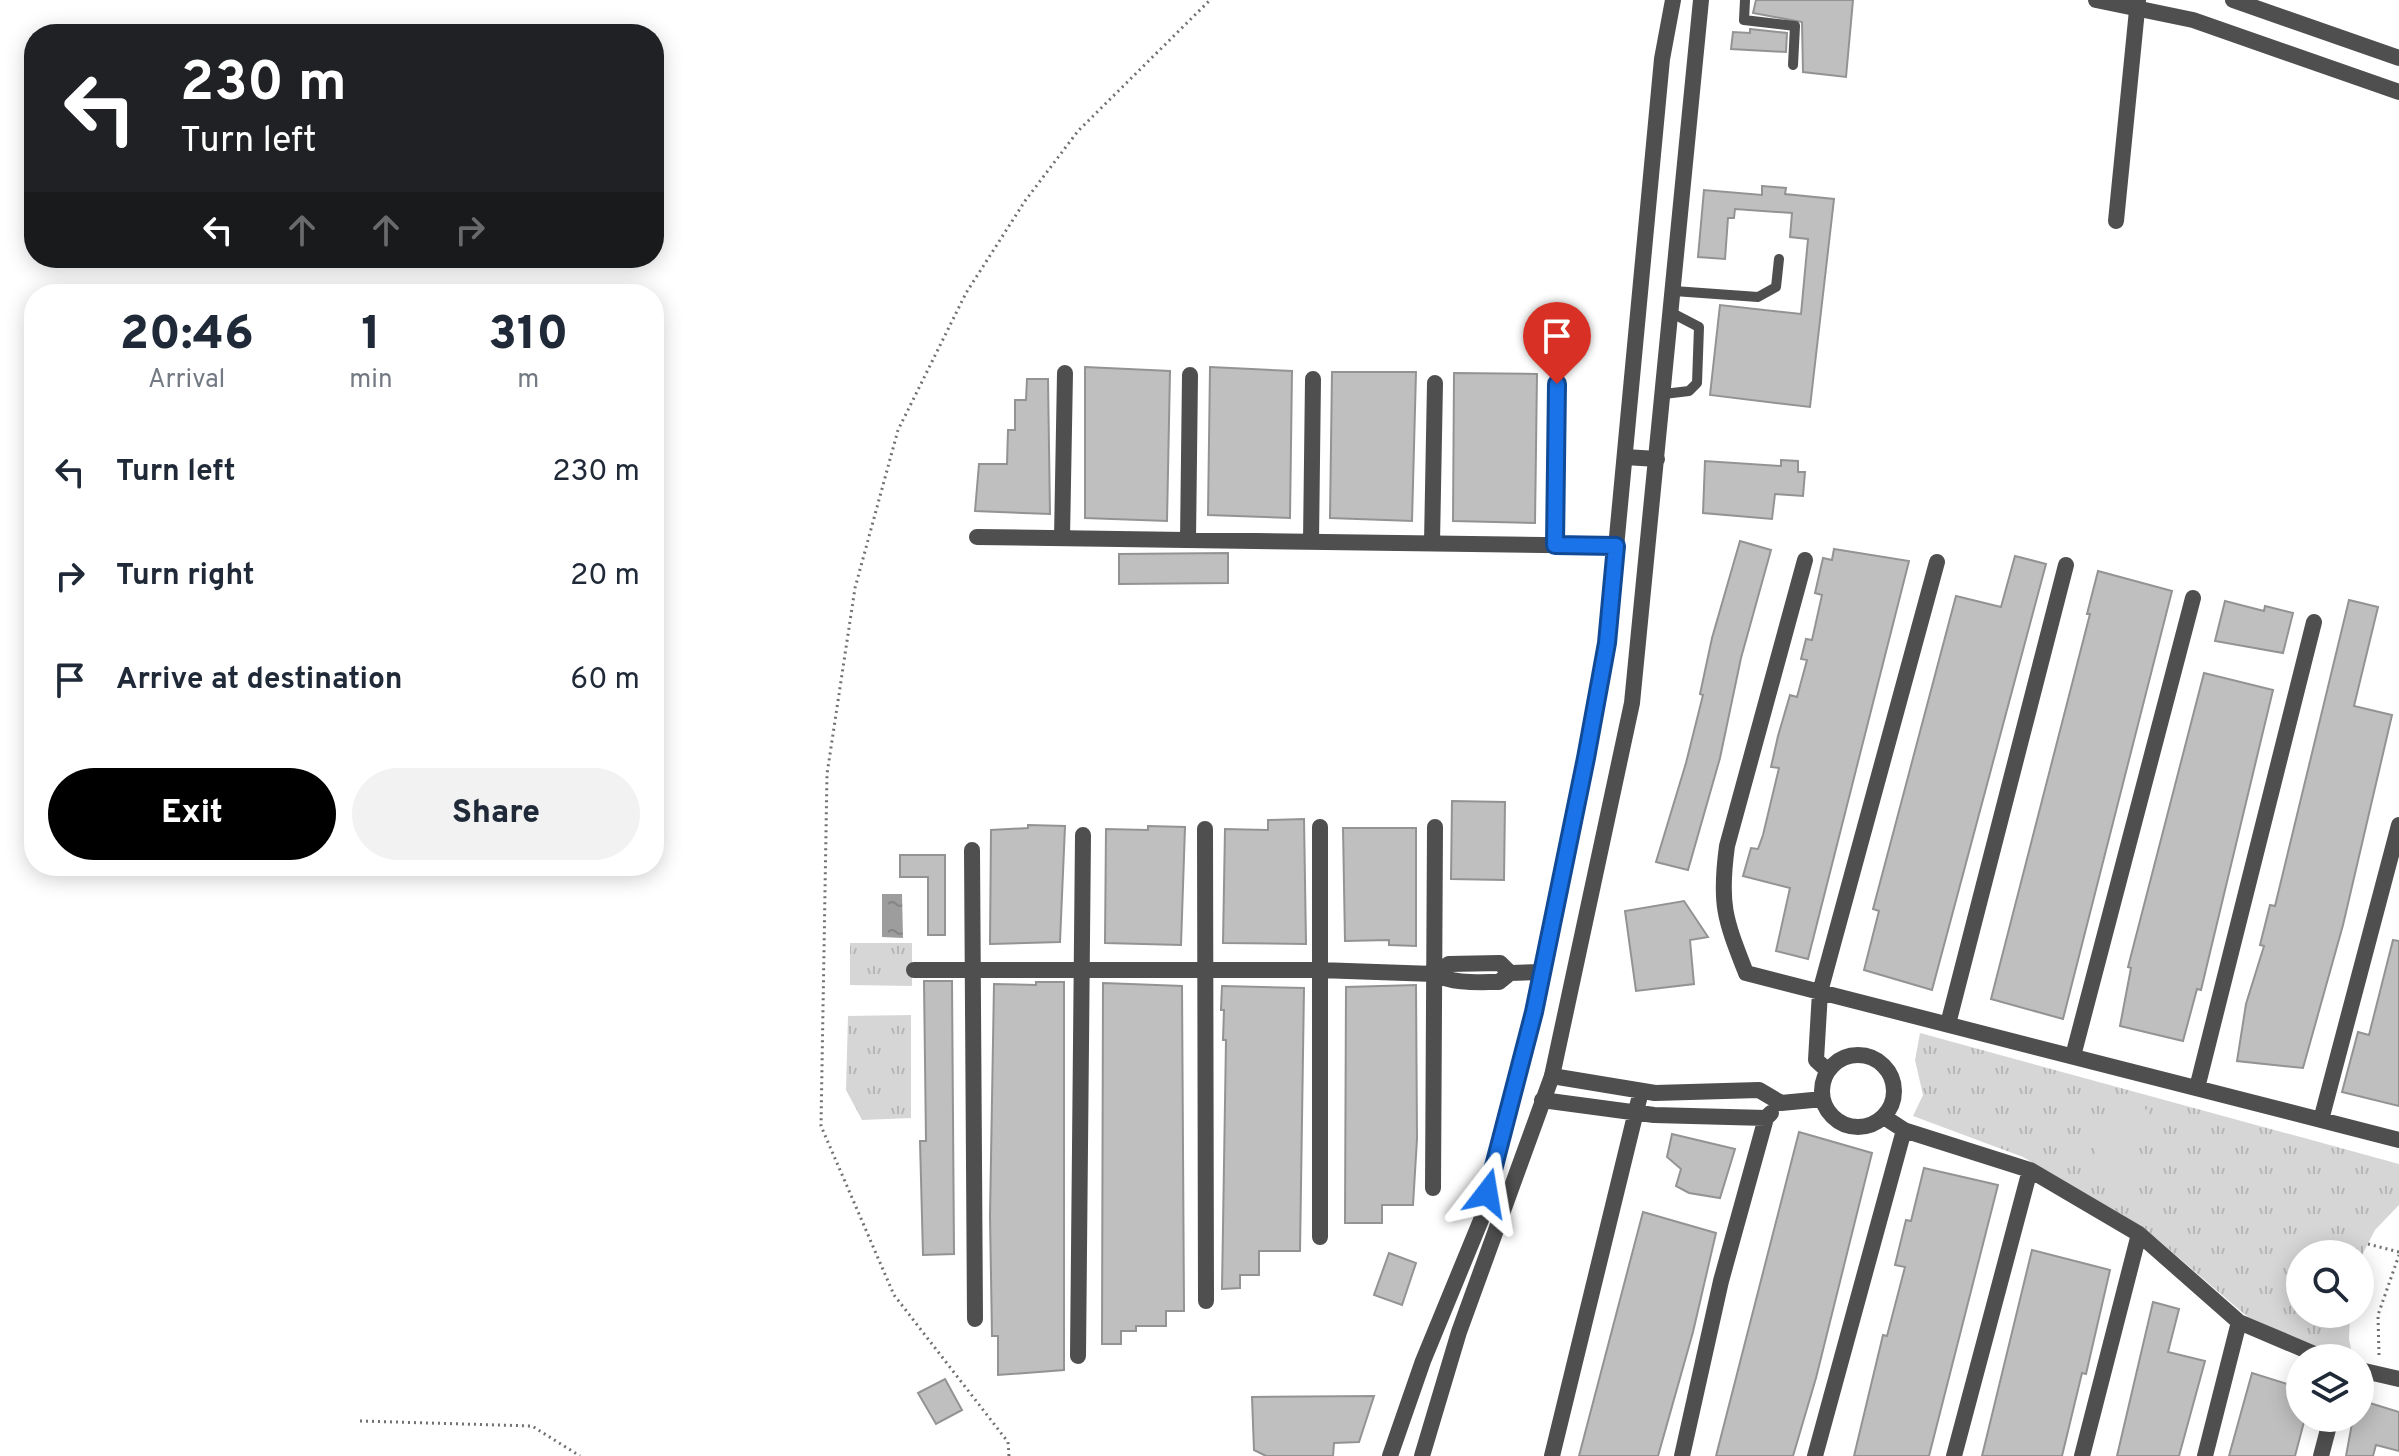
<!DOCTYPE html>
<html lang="en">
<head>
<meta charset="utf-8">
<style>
	body { margin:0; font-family:Overpass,sans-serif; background:#f2f2f3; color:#1f2937; height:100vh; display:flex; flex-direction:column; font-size:30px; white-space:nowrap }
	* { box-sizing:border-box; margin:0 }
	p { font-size:26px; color:#747a83 }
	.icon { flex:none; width:44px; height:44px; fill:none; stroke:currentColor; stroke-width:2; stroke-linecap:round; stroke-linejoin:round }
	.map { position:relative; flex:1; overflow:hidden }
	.side { position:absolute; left:24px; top:284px; width:640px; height:592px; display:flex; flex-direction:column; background:#fff; border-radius:32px; box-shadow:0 4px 20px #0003 }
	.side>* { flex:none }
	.banner { position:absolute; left:24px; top:24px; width:640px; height:244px; border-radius:32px; box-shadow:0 4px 20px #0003; background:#202124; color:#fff; overflow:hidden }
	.buttons { position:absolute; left:2286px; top:1240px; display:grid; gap:16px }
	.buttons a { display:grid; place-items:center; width:88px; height:88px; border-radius:50%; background:#fff; box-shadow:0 4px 20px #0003; font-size:40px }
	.pin { position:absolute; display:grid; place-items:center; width:68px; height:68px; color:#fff; margin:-82px -34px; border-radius:50% 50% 50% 0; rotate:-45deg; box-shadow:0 0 8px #0007 }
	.pin .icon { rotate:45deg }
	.me { position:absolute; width:88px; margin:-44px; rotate:14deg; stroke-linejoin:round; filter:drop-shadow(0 0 6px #0008) }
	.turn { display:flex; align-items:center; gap:28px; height:168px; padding:0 24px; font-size:36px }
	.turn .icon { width:104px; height:104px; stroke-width:2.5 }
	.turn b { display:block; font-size:56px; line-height:68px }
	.lanes { display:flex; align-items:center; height:76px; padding:0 24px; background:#0003; justify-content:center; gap:40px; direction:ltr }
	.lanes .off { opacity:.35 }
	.eta { display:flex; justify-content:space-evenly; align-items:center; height:136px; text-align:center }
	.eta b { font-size:48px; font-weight:800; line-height:56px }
	.action { display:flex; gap:16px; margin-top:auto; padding:16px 24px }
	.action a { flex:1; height:92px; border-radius:48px; background:#000; color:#fff; font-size:32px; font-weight:800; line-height:92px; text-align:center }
	.action a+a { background:#f2f2f3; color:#1f2937 }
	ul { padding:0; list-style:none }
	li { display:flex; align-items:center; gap:24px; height:104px; padding:0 24px }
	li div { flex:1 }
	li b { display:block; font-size:30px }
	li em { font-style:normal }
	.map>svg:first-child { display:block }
	.grass { fill:url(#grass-tufts) }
	.pitch { fill:#d6d6d6 }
	.water { fill:url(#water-ripples) }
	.building { fill:#bfbfbf; stroke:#939393; stroke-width:2 }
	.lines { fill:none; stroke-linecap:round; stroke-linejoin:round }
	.path { stroke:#717171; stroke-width:3; stroke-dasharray:2 4; stroke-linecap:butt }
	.service { stroke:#4f4f4f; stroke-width:10 }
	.minor { stroke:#4f4f4f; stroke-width:16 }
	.tertiary { stroke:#4f4f4f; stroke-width:16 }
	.route-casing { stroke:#114b97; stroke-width:20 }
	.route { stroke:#1a73e8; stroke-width:14 }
</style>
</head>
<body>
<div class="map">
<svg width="2399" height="1456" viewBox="0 0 2399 1456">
	<defs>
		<pattern id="grass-tufts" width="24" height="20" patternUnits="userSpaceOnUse" patternTransform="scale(2)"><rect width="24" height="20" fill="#d6d6d6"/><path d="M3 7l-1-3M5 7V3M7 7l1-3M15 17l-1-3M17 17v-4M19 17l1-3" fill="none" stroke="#b6b6b6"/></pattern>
		<pattern id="water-ripples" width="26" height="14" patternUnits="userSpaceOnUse" patternTransform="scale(2)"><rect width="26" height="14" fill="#9d9d9d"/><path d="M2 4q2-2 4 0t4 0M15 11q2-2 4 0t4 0" fill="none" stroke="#858585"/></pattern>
	</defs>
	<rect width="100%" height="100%" fill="#fff"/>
	<path class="grass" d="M850 943H912V986L850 985Z
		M911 1015V1118L862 1120 846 1090 848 1016Z
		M1920 1033 2399 1164V1205L2375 1230 2360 1259V1254H2300V1314H2350L2349 1339 2353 1358H2342L2250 1319 2143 1227 2023 1157 1913 1116 1923 1095 1915 1060Z"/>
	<path class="pitch" d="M2108 1100 2148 1110 2130 1179 2091 1169Z"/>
	<path class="water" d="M882 894H902L903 938 882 937Z"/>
	<path class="building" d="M1756 0H1853L1846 77 1803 72 1802 22 1753 13Z
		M1750 29 1787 33 1786 52 1731 49 1733 32 1750 33Z
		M1762 186 1786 188 1785 194 1834 199 1810 407 1710 395 1720 305 1801 314 1808 239 1790 237 1792 213 1735 209 1734 218H1728L1725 259 1698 257 1704 190 1762 195Z
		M1085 367 1170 371 1167 521 1085 518Z
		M1210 367 1292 371 1290 518 1208 515Z
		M1332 372H1416L1412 521 1330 518Z
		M1454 373 1537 374 1535 523 1453 521Z
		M1027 379H1048L1050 514 975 511 979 464H1007L1008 430H1015V400H1026Z
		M1781 460 1798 461V472H1805L1803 496 1775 494 1772 519 1703 513 1705 461 1781 466Z
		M1740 541 1771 550 1741 658 1720 758 1688 870 1656 862 1686 763 1703 695 1700 694 1712 638Z
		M1834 549 1909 561 1808 959 1776 951 1790 888 1743 876 1751 848 1758 849 1763 835 1779 768 1771 767 1778 736 1790 695 1797 697 1807 660 1801 659 1806 639 1812 640 1822 595 1815 593 1823 558 1832 560Z
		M1228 553V583L1119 584V554Z
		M2015 556 2046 564 1932 990 1864 970 1879 911 1873 909 1956 596 2001 607Z
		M2098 571 2172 591 2063 1019 1991 999 2090 614H2087Z
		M2349 600 2378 607 2354 706 2392 715 2343 925 2303 1068 2237 1061 2246 1004 2264 946 2260 945 2270 905 2275 906Z
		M2225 601 2264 611 2265 606 2293 613 2283 653 2215 641Z
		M2204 673 2273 690 2201 990 2197 989 2183 1041 2120 1026 2131 968 2128 967Z
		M1452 801 1505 802 1504 880 1451 879Z
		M1304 819 1306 944 1223 943 1225 829 1268 830V820Z
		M1028 825 1065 826 1060 942 990 944 991 830 1028 828Z
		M1148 826 1185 827 1181 945 1105 943 1106 829 1148 830Z
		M1343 828H1416V946L1389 945V940L1345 941Z
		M900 855H945V935H928V877H900Z
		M1684 901 1708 937 1690 940 1694 984 1636 991 1625 911Z
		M2393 940 2399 941V1106L2342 1092 2358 1032 2369 1035Z
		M924 981H952L954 1254 923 1255 920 1141H926Z
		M1036 982H1064V1370L998 1375V1336H992L990 1216 994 984 1036 985Z
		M1103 983 1182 986 1184 1311H1166V1326H1136V1331H1121V1344H1102Z
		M1416 985 1417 1139 1413 1205H1382V1223H1345L1346 987Z
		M1222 986 1304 988 1300 1251H1259V1275H1240V1288L1222 1289 1226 1040H1223L1224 1010H1221Z
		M1799 1132 1872 1153 1816 1378 1793 1456H1716Z
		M1672 1134 1735 1149 1720 1198 1689 1193 1676 1186 1681 1169 1667 1157Z
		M1924 1168 1998 1185 1929 1456H1854L1883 1335 1887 1336 1905 1267 1895 1265 1906 1220 1911 1221Z
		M1643 1212 1716 1233 1693 1332 1658 1456H1579Z
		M2032 1250 2110 1270 2086 1374 2082 1373 2062 1456H1982Z
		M1389 1253 1416 1263 1402 1305 1374 1295Z
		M2153 1302 2179 1309 2168 1352 2205 1361 2179 1456H2117Z
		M2252 1373 2300 1388V1418H2305L2295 1456H2229Z
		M945 1379 962 1410 936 1424 918 1393Z
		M1374 1396 1359 1442 1334 1443 1333 1456H1266L1254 1450 1252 1397Z
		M2360 1400 2399 1412V1451L2376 1445 2373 1456H2346L2353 1418H2360Z"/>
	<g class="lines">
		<path class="path" d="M2368 1244 2399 1252
			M2379 1355 2378 1315 2399 1255
			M360 1421 532 1426 580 1456
			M1009 1456 1008 1442 894 1295 821 1126 827 774 855 588 898 430 966 293 1025 201 1078 131 1210 0"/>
		<path class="service" d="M1745 0 1744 20 1795 26 1793 65
			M1674 291 1758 297 1776 287 1779 259
			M1664 394 1689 391 1697 383 1699 327 1672 313"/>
		<path class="minor" d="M2116 221 2138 0
			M977 537 1616 546
			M1062 538 1065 373
			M1188 540 1190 375
			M1311 542 1313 379
			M1432 543 1435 383
			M1555 545 1557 384
			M1805 560 1727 846C1719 905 1725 919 1746 973L2399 1140
			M1320 827V1237
			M1205 829 1206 1301
			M972 850 975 1319
			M914 970H1319L1434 974C1455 984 1476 982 1499 982L1510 973 1541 972
			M1434 974 1449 964 1500 963 1510 973
			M1948 1024 2066 565
			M1822 1091a36 36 0 1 1 72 0a36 36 0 1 1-72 0Z
			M2073 1056 2193 598
			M1828 1071 1816 1060 1820 992 1937 562
			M1552 1076 1655 1093 1759 1090 1781 1103 1823 1099
			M2197 1088 2314 622
			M1542 1100 1654 1115 1766 1118 1771 1113
			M1884 1117 1904 1130 2030 1170 2139 1234 2239 1322 2324 1358
			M2321 1120 2399 825
			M1433 1188 1435 827
			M1078 1356 1083 835
			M2360 1370 2399 1379
			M1552 1456 1641 1091
			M1682 1456 1721 1281 1766 1118
			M1815 1456 1904 1130
			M1954 1456 2030 1170
			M2082 1456 2139 1234
			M2205 1456 2239 1322
			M2321 1456 2331 1418"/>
		<path class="tertiary" d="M2096 0 2193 20 2399 92
			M2233 0 2399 58
			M1625 457 1657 459
			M1390 1456 1423 1361 1481 1220 1534 1012 1586 758 1607 643 1662 59 1673 0
			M1422 1456 1459 1332 1552 1076 1632 703 1701 0"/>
	</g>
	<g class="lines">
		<defs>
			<path id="route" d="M1487 1193 1534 1012 1586 758 1607 643 1616 546 1555 545 1557 384"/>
		</defs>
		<use href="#route" class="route-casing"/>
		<use href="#route" class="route"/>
	</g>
</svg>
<div class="buttons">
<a><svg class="icon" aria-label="search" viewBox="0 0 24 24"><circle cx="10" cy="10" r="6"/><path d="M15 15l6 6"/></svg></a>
<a><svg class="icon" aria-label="layers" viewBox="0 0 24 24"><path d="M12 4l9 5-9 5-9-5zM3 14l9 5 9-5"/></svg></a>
</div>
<div class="pin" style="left:1557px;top:384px;background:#d93025"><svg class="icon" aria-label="arrive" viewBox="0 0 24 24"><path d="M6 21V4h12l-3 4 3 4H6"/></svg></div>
<svg class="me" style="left:1487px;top:1193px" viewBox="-20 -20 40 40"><path d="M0-17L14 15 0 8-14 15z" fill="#1a73e8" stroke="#fff" stroke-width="4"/></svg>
<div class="banner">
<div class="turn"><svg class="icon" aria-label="left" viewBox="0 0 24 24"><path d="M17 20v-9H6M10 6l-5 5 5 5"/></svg><div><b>230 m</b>Turn left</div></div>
<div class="lanes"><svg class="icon" aria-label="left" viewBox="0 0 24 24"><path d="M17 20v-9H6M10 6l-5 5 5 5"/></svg><svg class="icon off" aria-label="ahead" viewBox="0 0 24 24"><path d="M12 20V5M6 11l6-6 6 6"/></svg><svg class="icon off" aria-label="ahead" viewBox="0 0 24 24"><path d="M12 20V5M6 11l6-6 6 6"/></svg><svg class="icon off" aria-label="right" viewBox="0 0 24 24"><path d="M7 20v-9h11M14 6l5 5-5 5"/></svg></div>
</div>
<section class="side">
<div class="eta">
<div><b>20:46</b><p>Arrival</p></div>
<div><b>1</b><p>min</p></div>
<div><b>310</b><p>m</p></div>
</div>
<ul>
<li><svg class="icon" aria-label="left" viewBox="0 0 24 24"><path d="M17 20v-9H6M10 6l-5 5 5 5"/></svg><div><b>Turn left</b></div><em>230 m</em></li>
<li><svg class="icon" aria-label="right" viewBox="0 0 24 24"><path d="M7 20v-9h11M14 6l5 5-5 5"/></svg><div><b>Turn right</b></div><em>20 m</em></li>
<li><svg class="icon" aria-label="arrive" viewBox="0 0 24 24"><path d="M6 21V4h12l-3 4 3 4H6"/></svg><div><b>Arrive at destination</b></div><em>60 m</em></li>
</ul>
<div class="action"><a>Exit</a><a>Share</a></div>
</section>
</div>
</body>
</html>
